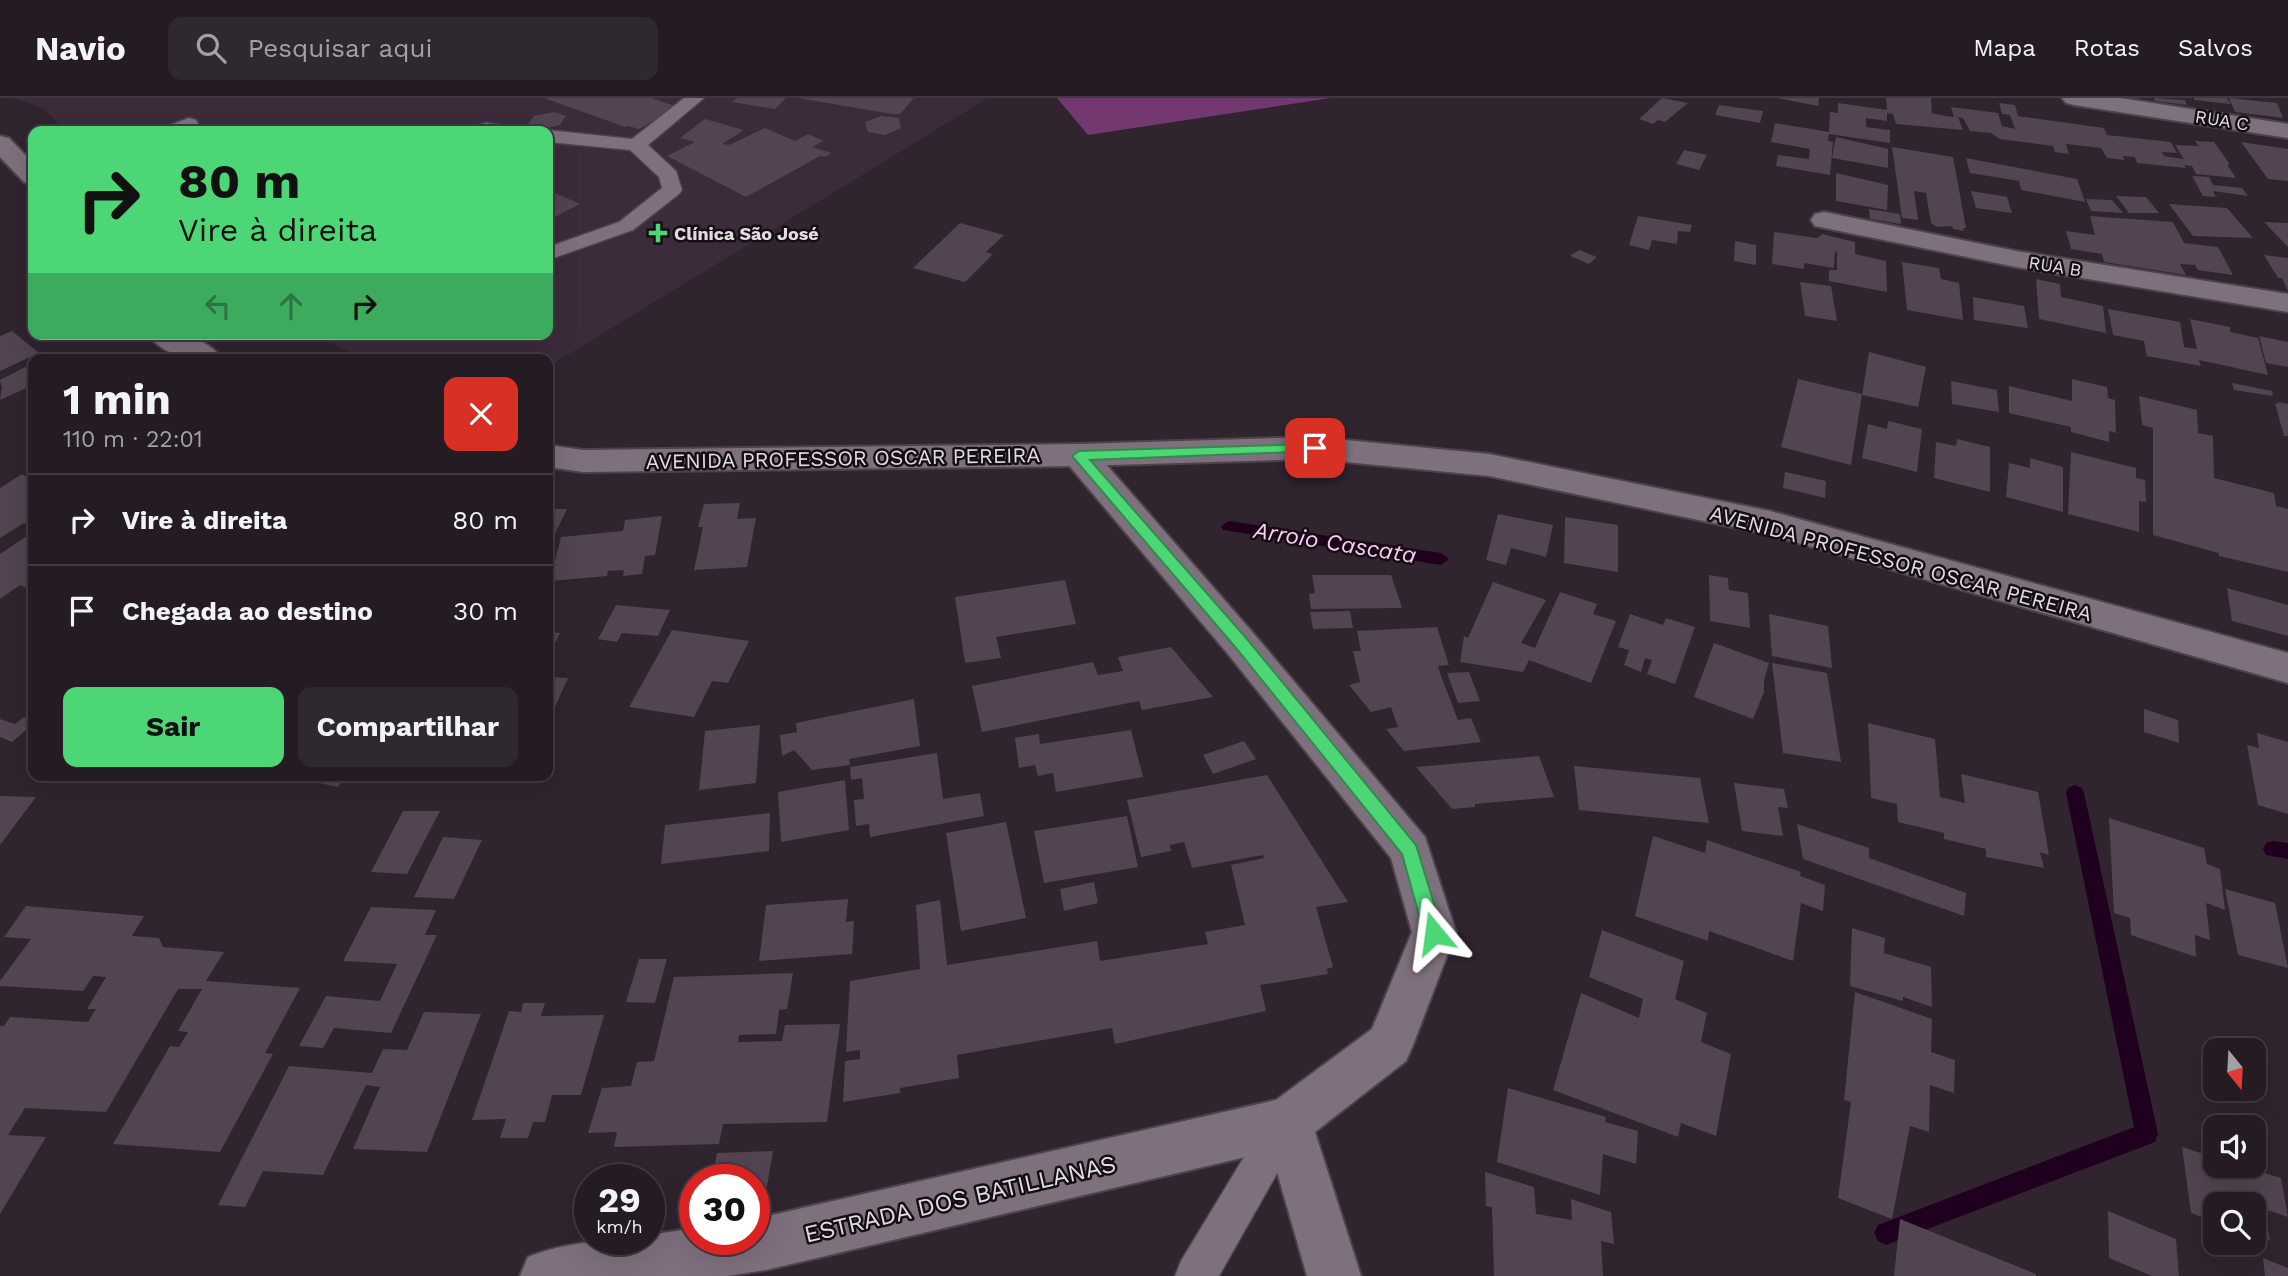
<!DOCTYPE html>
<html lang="pt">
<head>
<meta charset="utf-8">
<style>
	body { margin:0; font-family:"Work Sans",sans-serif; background:#302830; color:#f1f3f6; height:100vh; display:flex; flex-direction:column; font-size:26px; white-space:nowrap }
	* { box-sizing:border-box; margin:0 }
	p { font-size:23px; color:#a3a1a6 }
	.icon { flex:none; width:38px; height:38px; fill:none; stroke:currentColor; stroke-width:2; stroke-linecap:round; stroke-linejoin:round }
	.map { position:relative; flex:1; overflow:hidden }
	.side { position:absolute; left:28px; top:256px; width:525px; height:427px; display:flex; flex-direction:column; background:#241b23; border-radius:14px; box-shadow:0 7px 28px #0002,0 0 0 2px #413941 }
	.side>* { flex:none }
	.top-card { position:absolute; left:28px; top:28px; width:525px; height:214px; border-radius:14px; box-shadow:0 7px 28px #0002,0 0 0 2px #413941; background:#4dd676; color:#111; overflow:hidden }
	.needle { width:46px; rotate:162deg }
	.buttons { position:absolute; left:2203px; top:940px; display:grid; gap:14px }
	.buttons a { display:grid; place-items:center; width:63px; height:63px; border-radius:14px; background:#241b23; box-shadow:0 7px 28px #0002,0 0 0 2px #413941; font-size:35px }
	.speed { position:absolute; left:574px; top:1066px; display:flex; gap:14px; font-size:35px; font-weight:700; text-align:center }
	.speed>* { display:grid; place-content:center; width:91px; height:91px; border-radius:50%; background:#241b23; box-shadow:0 7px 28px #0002,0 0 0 2px #413941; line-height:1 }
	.speed small { font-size:18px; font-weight:400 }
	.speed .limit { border:10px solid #d22; background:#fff; color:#111 }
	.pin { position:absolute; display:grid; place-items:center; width:60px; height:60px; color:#fff; margin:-30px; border-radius:14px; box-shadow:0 4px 10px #0006 }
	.me { position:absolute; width:77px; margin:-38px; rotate:344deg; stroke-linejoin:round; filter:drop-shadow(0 0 5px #0008) }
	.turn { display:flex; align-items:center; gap:24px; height:147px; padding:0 35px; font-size:32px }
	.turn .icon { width:91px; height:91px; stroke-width:2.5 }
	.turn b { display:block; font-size:49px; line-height:60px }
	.lanes { display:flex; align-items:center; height:66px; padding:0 35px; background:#0003; justify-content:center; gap:35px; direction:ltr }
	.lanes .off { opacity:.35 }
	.round { display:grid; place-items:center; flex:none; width:74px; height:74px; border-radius:14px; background:#302830 }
	.headline { display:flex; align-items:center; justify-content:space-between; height:119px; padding:0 35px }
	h1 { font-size:42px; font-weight:700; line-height:52px }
	.action { display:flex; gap:14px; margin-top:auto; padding:14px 35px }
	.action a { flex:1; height:80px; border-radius:14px; background:#4dd676; color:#111; font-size:28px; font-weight:700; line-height:80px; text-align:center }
	.action a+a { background:#302830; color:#f1f3f6 }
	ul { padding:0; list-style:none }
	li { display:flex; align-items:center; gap:21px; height:91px; padding:0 35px; border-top:2px solid #413941 }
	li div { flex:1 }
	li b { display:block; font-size:26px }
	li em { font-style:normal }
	header { display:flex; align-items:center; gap:42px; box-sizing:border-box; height:98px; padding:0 35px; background:#241b23; border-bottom:2px solid #413941 }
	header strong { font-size:33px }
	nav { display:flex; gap:38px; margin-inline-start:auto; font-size:24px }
	.search { width:490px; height:63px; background:#302830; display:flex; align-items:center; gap:18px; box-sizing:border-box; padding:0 24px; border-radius:14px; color:#a3a1a6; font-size:26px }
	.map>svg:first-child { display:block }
	.built { fill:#3c2b3b }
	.forest { fill:#73386f }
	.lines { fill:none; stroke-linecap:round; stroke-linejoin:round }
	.stream { fill:#20001f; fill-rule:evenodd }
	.building { fill:#524451 }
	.lane-casing { stroke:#4d434c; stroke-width:3 }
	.street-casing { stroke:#4d434c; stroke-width:4 }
	.secondary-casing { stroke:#4d434c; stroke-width:4 }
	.lane { fill:#7f707d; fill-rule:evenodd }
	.street { fill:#7f707d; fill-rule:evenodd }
	.secondary { fill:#7f707d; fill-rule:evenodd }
	.route { fill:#4dd676; stroke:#328b4d; stroke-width:2 }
	.poi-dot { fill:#4dd676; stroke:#150f14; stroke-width:2.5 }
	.labels { text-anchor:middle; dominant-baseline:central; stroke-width:5; stroke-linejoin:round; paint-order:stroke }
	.far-street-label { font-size:18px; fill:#e3dbe2; stroke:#150f14 }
	.far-poi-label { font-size:18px; font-weight:bold; fill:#e3dbe2; stroke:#150f14; text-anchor:start }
	.street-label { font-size:21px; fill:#e3dbe2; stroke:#150f14 }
	.water-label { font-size:23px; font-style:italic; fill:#fec9f8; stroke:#150f14 }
	.near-street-label { font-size:24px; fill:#e3dbe2; stroke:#150f14 }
</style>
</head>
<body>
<header>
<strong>Navio</strong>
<div class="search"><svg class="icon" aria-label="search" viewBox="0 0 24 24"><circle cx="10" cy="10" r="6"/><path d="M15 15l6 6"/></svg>Pesquisar aqui</div>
<nav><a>Mapa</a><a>Rotas</a><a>Salvos</a></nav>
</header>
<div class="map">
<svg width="2288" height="1178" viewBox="0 0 2288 1178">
	<rect width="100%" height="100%" fill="#30242f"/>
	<path class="built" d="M14 0H988L548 269V261H371L305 236H548V33H66L43 10Z"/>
	<path class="forest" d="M1057 0H1331L1088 37Z"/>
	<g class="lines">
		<path class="stream" d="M1229 423 1441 455 1449 461 1441 467 1223 432 1221 428Z
			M2075 687 2082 690 2084 695 2158 1036 2155 1044 1886 1147 1878 1143 1874 1135 1878 1127 2134 1029 2066 695 2068 690Z
			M2273 743 2288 745V761L2266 757 2263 751 2266 745Z"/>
	</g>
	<path class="building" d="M544 0H652L678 9 639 31 628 28 625 29Z
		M737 0H786L775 11 732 4Z
		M798 0H914L900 16H892Z
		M1662 0 1688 5 1665 24 1658 22 1653 26 1639 21Z
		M1777 0H1819L1818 8Z
		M1886 0H1931L1932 15 1945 18 1954 19 1951 9 1998 15 2002 28 2015 31 2010 17 2002 16 1999 5 2015 7 2018 18 2104 30 2107 37 2171 44 2177 55 2162 54 2164 58 2184 61 2175 47 2199 48 2195 43 2214 44 2229 65 2228 68 2236 80 2196 76 2192 68 2184 67 2186 70 2137 65 2135 59 2123 58 2124 62 2107 60 2101 50 2066 46 2069 56 2055 54 2053 48 2000 41 1991 35 1970 33 1963 20 1958 19 1963 32 1896 26 1893 16 1887 15V23L1866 20V29L1890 32V45L1829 36 1828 43 1833 44 1830 77 1776 68 1778 57 1809 61 1810 51 1771 44 1775 25 1829 34 1830 14 1838 15V5L1887 12Z
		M2154 0 2185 2 2187 7 2155 3Z
		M2194 0H2227L2231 6 2194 2Z
		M2229 0 2277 5 2283 20 2235 14Z
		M1719 7 1763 13 1760 25 1715 17Z
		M554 14 566 18 560 27 542 31 528 26 534 18Z
		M881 18 899 20 901 30 885 37 868 34 865 24Z
		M705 21 744 32 722 46 729 47 765 30 795 43 808 36 824 43 812 49 832 55 825 59 820 58 746 99 667 58 695 44 680 40Z
		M1836 39 1888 51V70L1832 60Z
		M2241 44 2288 51V83L2268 81Z
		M1892 49 1953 59 1966 130H1963L1964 133 1953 131 1952 128 1937 129 1931 125 1926 95 1914 93 1918 122 1902 120Z
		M1684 52 1707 57 1699 72 1676 66Z
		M1966 60 2077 81 2085 104 2021 92 2019 83 1970 75Z
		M1836 75 1888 87 1887 112 1836 103Z
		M2192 78 2209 79 2213 87 2242 90 2248 98 2213 93 2216 99 2203 98Z
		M548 92 580 106 553 120 548 118Z
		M1971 93 2007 99 2012 115 1976 110Z
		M2116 98 2146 99 2159 115H2129Z
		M2086 101 2112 102 2123 115 2091 113Z
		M2169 106 2227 110 2253 140 2193 138Z
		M1869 111 1900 116 1901 126 1870 121Z
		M1638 118 1692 127 1690 134 1678 133 1677 146 1652 142 1649 152 1629 147Z
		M2090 118 2173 124 2184 145 2218 149 2233 177 2198 172 2195 167 2180 166 2186 177 2104 164 2102 156 2071 151 2066 133 2095 137Z
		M2264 124 2288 125V149Z
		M960 125 1004 137 986 154 993 156 965 184 913 170Z
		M1774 134 1817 140 1822 136 1855 144V156L1886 163 1887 194 1829 183V172H1837V154L1835 153 1834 170 1804 165V171L1772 166Z
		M1735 143 1756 147V167L1734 163Z
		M1579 152 1597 159 1589 166 1570 158Z
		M2264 157 2288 160V193L2282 180H2278Z
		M1902 164 1939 170 1941 181 1959 185 1963 222 1907 212Z
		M2036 181 2060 186 2061 199 2103 208 2106 235 2039 221Z
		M1800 184 1831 188 1837 223 1805 218Z
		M1973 199 2024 208 2028 230 1974 222Z
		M2108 211 2180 224 2184 249 2197 251 2190 221 2230 229V234L2258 240 2268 277 2199 262 2201 268 2147 258 2144 243 2113 237Z
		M12 233 39 255 0 273V238Z
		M2259 238 2288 244V269L2266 265Z
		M1869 254 1926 269 1918 309 1862 297Z
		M33 265V287L0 302 2 290 0 282Z
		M1798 281 1862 296 1851 367 1781 349Z
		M2072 281 2107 289 2108 300 2115 302 2116 335 2109 333V344L2071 334V329L2009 315V288L2072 303Z
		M1951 283 1997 292 1999 314 1952 306Z
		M2232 285 2272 293 2273 298 2234 292Z
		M2139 298 2197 312 2198 335 2213 338 2214 380 2274 395 2276 408 2288 411V474L2219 458V455L2153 437V330L2142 327Z
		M2278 304 2288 306V338H2284L2275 305 2279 306Z
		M1888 323 1922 331 1917 374 1862 360 1868 326 1887 331Z
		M1957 341 1990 349V394L1934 380 1936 344 1956 348Z
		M2071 354 2136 370V380L2145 382 2146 404 2139 403V434L2068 416Z
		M2030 360 2063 369V414L2006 399 2009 365 2030 370Z
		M1785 374 1826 383 1825 400 1783 390Z
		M22 376 33 382V430L24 425 0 440V390Z
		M740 405 737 421 756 420 747 469 694 472 703 429H698L704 406Z
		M555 411H567L548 450V425Z
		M1498 416 1553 427 1546 459 1511 450 1506 467 1486 462Z
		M662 418 655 457 645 458 642 476 623 478 624 472 608 473 607 478 550 483 561 439 623 433 625 422Z
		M1565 419 1618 427V474L1564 465Z
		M33 434V493L20 487 0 501V456Z
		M1312 477H1391L1402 510 1311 511 1309 496 1315 495Z
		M1709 477 1728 480 1729 492 1748 495 1750 530 1710 523Z
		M1065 482 1076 526 996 539 1001 560 965 565 955 499Z
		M1493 484 1546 502 1521 545 1535 550 1560 494 1597 506 1593 516 1616 523 1591 585 1529 562 1523 574 1460 564 1464 538 1468 540Z
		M2227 490 2288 507V538L2232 523Z
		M616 507 670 512 658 538 622 535 617 544 598 541Z
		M1350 513 1353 530 1313 531 1310 514Z
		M1630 516 1663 527 1666 520 1695 529 1675 586 1647 576 1652 562 1645 560 1641 574 1624 567 1629 552 1618 549Z
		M1769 516 1828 528 1832 570 1772 558Z
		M1437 529 1449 567 1438 568 1440 575 1458 622 1471 620 1481 644 1404 653 1386 631 1398 629 1391 609 1371 614 1349 587 1360 584 1353 553H1361L1357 533Z
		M672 532 749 543 728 585 712 583 694 619 629 609Z
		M548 534 560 535 548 560Z
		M1714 545 1769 565 1764 582V594L1753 621 1694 599Z
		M1171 549 1213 599 1142 612 1139 603 982 634 972 588 1093 564 1098 577 1123 573 1118 559Z
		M1772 565 1827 575 1841 664 1783 655Z
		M1469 574 1480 603 1458 605 1447 575Z
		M548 579 568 580 555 609H548Z
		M914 601 920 648 849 661 850 667 812 672 794 652 782 658 780 637 797 634 796 625Z
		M2144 611 2178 622 2179 645 2144 634Z
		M24 619 33 623V626L12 644 0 639V621L15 626Z
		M1868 625 1935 641 1940 699 1965 705 1961 676 2038 694 2049 757 2040 754 2044 770 1986 759V751L1944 741V735L1898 724 1897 706 1871 700Z
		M760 627 756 685 699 692 705 633Z
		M1131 632 1143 679 1056 694 1053 675 1038 678 1035 667 1019 670 1015 640 1039 636 1040 646Z
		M2257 635 2288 644V716L2258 707 2247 647 2259 650Z
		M1244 643 1256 661 1213 676 1203 657Z
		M937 655 943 701 980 695 984 718 870 739 869 726 856 728 854 702 864 701 862 680 851 682 850 669Z
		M1539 658 1554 699 1475 706V709L1452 711 1416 669Z
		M1574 668 1700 680 1709 725 1579 712Z
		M282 677H347L338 689Z
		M1267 677 1348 804 1316 809 1333 869 1327 871 1328 876 1260 887 1266 913 1115 946 1112 930 957 957 959 980 900 990V995L843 1004 845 963 860 961V952L846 954 850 883 920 871 916 807 940 802 947 867 1097 843 1100 863 1208 846 1205 834 1245 827 1231 767 1264 760 1263 757 1192 770 1184 744 1170 747 1171 753 1141 759 1127 702Z
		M845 682 849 732 781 744 778 694Z
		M1734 685 1784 691 1788 710 1778 709 1783 738 1742 733Z
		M0 698 36 699 0 747Z
		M403 713H440L407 776 371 774Z
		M770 715 769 753 661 766 665 727Z
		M1127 718 1138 769 1044 785 1034 733Z
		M2109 720 2204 750 2207 766 2220 771 2225 812 2206 805 2210 842 2195 837 2196 859 2131 837 2130 820 2114 815Z
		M1006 724 1026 820 961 833 946 735Z
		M1797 726 1869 750V760L1966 795 1964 818 1803 761Z
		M1653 738 1705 755 1707 742 1801 774 1800 778 1825 787 1823 813 1801 805 1793 863 1709 833 1708 843 1635 818Z
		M443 739 482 742 454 801 414 799Z
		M1094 784 1098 805 1064 813 1060 791Z
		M2225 791 2275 805 2288 870 2238 857Z
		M848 801 846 824 854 823 852 856 759 863 766 807Z
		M26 808 144 818 132 838 159 840 163 849 224 854 206 883 300 890 265 955 273 956 220 1054 113 1046 170 948 179 949 188 934 178 933 202 891H178L106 1014 25 1010 8 1037 46 1039 0 1116V928H4L10 919 88 924 96 911H87L106 879 93 878 83 893 0 888V883L31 841 4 839Z
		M371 809 436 812 425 837H437L391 935 334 930 323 950 299 948 326 898 380 903 397 866 343 863Z
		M1852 830 1885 840 1884 855 1931 869 1932 909 1903 899V903L1850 888Z
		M1602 832 1684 863 1675 901 1707 915 1701 944 1731 956 1716 1038 1681 1025 1678 1039 1553 992 1581 895 1639 920 1643 901 1589 879Z
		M639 861H667L655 905 626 904Z
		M793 875 787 911 779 912 776 936 739 937 738 944 782 943 785 927 840 926 827 1024 723 1026 719 1046 614 1049 617 1034 588 1035 602 990 631 988 637 964 654 963 674 879Z
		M1855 894 1932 921 1931 954 1955 962 1954 995 1930 987 1929 1034 1910 1028 1892 1121 1838 1100 1851 1004 1844 1002Z
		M523 905H545L541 918 604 917 581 997H552L545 1024H533L528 1040H500L506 1021 472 1022 509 913 521 914Z
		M424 914 481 916 427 1054 353 1051 380 989 366 987 323 1077 263 1073 245 1109 218 1107 289 968 372 975 383 951 407 952Z
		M1508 990 1606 1019 1605 1024 1638 1033 1636 1066 1603 1056 1600 1097 1497 1064Z
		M2182 1049 2216 1060V1068H2241L2281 1080 2288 1119 2264 1111 2270 1142 2263 1140 2264 1150 2247 1145 2254 1144V1106H2216V1124L2191 1115Z
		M773 1053 767 1088 754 1091V1082H712L717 1055Z
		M1485 1074 1534 1089 1536 1116 1572 1122 1571 1101 1611 1114 1614 1146 1601 1143 1603 1178H1494L1492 1109 1486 1108Z
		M2108 1113 2176 1141 2179 1178H2152L2109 1160Z
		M1900 1121 2036 1176V1178H1894Z
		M2263 1160 2288 1170V1178H2265Z"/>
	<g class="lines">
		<defs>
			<path id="lane" d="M684 0H704L648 47 676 73 682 92 679 96 633 132 548 162V149L619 124 662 90 659 79 630 52 548 44V33H544L548 32 632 41Z
				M189 20 196 22 198 26C190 36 175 34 163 33L165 29Z
				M486 25 512 29 514 33H478L479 27Z
				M1287 1005 1301 1011 1306 1024 1219 1178H1175L1181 1163 1273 1011Z"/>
			<path id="street" d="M2062 0H2120L2288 26V40L2074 7 2066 5Z
				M1824 114 2016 153 2288 196V214L2016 169 1815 128 1811 122 1815 116Z
				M1079 346 1091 349 1254 536 1425 739 1456 834 1413 947 1406 963 1315 1034 1361 1178H1307L1271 1053 766 1172 727 1178H520L528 1159C565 1144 609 1141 649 1141V1137L695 1130V1141H754V1121L1276 1002 1372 931 1412 834 1391 760 1228 556 1067 365 1063 357 1067 349Z"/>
			<path id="secondary" d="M0 38 9 40 33 65V87L24 84 0 59Z
				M148 236C174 236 205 236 222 261 196 261 165 261 148 236Z
				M1315 339 1489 356 1770 413 2288 555V585L1770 437 1489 378 1315 361 1079 368 583 374 548 369V347L583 352 1079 346Z"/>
		</defs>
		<use href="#lane" class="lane-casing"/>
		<use href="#street" class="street-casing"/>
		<use href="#secondary" class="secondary-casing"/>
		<use href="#lane" class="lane"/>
		<use href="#street" class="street"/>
		<use href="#secondary" class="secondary"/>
	</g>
	<path class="route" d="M1315 346 1319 347V353L1090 362 1247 541 1416 747 1443 835 1440 840 1434 843 1427 840 1424 835 1402 756 1236 550 1072 358 1079 353Z"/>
	<path class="poi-dot" d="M654.5 124.5h7v7h7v7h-7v7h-7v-7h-7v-7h7z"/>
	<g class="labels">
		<g class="far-street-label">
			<text transform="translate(2222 22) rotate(9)">RUA C</text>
			<text transform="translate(2055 168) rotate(9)">RUA B</text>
		</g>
		<g class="far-poi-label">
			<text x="674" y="135">Clínica São José</text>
		</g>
		<g class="street-label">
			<text transform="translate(843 360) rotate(-1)">AVENIDA PROFESSOR OSCAR PEREIRA</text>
			<text transform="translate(1901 465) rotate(15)">AVENIDA PROFESSOR OSCAR PEREIRA</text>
		</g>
		<g class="water-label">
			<text transform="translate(1335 445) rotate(9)">Arroio Cascata</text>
		</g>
		<g class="near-street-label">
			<text transform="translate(960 1101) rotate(-13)">ESTRADA DOS BATILLANAS</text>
		</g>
	</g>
</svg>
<div class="buttons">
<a><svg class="needle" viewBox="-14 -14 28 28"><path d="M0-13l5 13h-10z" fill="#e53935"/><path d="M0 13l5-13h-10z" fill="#a3a1a6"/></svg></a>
<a><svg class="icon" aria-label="sound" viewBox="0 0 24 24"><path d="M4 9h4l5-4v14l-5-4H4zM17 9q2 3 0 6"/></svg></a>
<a><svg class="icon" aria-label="search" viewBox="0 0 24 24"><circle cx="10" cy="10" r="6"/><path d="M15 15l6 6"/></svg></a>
</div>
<div class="speed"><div>29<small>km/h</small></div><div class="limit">30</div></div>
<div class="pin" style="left:1315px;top:350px;background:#d93025"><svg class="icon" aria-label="arrive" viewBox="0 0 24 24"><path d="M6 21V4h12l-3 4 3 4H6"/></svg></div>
<svg class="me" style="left:1434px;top:835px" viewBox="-20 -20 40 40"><path d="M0-17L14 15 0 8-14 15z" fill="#4dd676" stroke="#fff" stroke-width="4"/></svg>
<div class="top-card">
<div class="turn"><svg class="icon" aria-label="right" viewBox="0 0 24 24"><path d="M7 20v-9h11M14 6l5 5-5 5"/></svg><div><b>80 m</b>Vire à direita</div></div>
<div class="lanes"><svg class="icon off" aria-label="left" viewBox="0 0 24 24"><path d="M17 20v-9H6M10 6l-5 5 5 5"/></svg><svg class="icon off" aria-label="ahead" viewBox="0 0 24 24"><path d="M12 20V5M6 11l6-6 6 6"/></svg><svg class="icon" aria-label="right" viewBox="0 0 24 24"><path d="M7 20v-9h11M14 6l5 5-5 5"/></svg></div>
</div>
<section class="side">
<div class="headline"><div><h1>1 min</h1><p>110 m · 22:01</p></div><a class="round" style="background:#d93025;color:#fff"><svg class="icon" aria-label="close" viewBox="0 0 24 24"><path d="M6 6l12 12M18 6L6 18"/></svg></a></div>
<ul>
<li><svg class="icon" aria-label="right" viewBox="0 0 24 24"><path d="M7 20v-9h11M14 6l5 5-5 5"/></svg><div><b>Vire à direita</b></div><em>80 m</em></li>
<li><svg class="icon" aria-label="arrive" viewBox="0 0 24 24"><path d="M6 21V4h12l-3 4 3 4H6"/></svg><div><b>Chegada ao destino</b></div><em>30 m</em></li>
</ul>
<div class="action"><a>Sair</a><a>Compartilhar</a></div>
</section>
</div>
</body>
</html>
